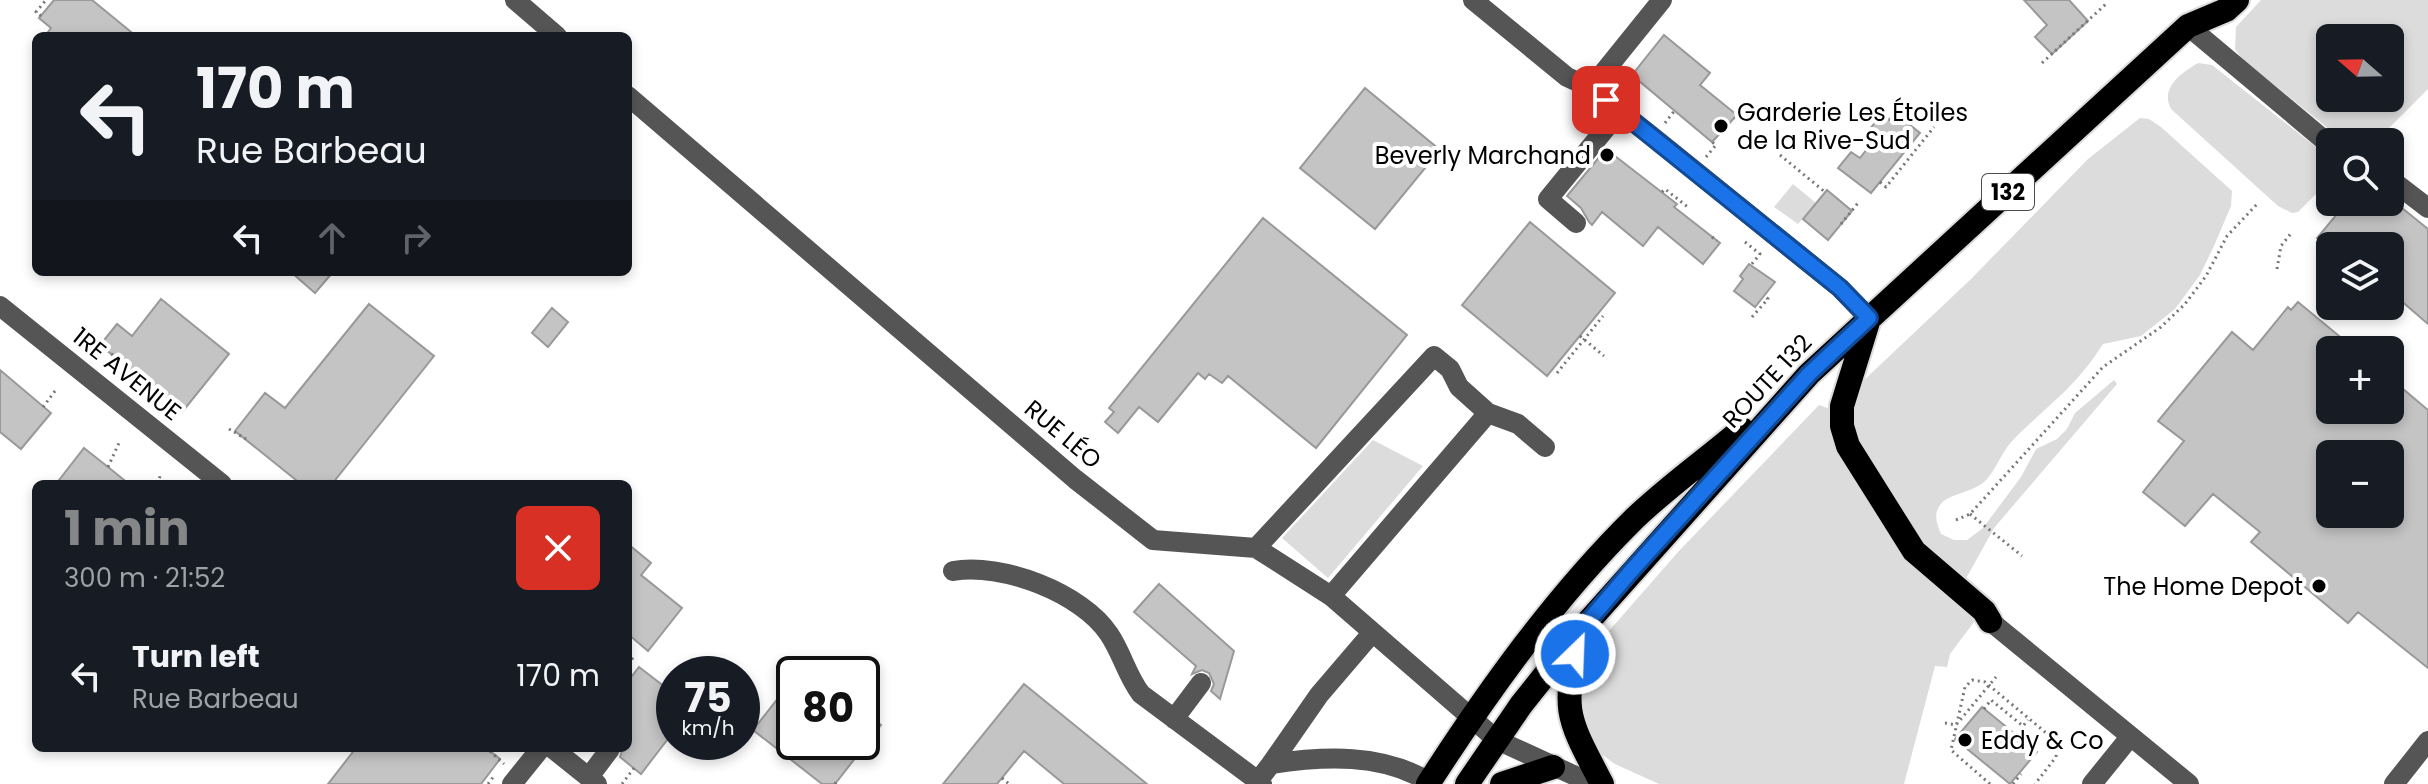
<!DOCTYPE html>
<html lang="en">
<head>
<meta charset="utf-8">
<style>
	body { margin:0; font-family:Poppins,sans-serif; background:#20242c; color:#f1f3f6; height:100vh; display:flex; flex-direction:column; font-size:30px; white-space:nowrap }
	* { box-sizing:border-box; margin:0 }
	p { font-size:26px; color:#9ea1a6 }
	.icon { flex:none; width:44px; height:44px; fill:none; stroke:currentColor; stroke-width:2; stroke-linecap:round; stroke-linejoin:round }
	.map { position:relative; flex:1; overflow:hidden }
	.sheet { position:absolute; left:32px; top:480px; width:600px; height:272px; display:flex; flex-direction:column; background:#171b24; border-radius:12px; box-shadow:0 4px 12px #0003 }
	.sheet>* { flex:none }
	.guide { position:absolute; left:32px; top:32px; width:600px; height:244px; border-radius:12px; box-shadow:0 4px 12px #0003; background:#171b24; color:#f1f3f6; overflow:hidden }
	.needle { width:52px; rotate:290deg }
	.buttons { position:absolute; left:2316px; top:24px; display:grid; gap:16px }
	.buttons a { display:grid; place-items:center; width:88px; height:88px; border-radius:12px; background:#171b24; box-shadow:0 4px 12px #0003; font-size:40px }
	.speed { position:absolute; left:656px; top:656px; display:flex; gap:16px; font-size:40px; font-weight:700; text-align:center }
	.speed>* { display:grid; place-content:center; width:104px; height:104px; border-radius:50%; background:#171b24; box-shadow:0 4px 12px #0003; line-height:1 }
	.speed small { font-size:20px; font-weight:400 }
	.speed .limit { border:4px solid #111; border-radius:12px; background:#fff; color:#111 }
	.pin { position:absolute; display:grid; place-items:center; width:68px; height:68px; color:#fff; margin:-34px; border-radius:16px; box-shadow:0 4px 12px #0006 }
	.me { position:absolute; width:88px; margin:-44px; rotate:24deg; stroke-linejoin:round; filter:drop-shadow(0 0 6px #0008) }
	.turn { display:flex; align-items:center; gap:28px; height:168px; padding:0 32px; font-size:36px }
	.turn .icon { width:104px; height:104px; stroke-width:2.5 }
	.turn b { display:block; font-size:56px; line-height:68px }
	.lanes { display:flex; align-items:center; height:76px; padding:0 32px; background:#0003; justify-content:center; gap:40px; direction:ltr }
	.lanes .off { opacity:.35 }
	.round { display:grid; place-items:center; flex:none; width:84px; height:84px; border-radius:12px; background:#20242c }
	.head { display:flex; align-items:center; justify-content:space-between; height:136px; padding:0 32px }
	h1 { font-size:48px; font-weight:700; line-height:60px; color:#858687 }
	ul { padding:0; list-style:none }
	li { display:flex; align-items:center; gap:24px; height:120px; padding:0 32px }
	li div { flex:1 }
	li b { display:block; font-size:30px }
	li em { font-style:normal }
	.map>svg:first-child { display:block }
	.green { fill:#dcdcdc; fill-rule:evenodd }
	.building { fill:#c4c4c4; stroke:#999; stroke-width:2; fill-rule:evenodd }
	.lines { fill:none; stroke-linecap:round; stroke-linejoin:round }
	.highway-casing { stroke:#dbdbdb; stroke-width:28 }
	.path { stroke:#777; stroke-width:3; stroke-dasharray:2 4; stroke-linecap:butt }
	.minor { stroke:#555; stroke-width:20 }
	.highway { stroke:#000; stroke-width:24 }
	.route-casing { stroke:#114b97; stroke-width:20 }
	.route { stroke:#1a73e8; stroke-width:14 }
	.poi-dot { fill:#000; stroke:#fff; stroke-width:3 }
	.labels { text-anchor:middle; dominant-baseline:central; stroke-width:8; stroke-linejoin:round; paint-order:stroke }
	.shield { fill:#fff; stroke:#4c4c4c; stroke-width:2 }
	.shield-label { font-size:22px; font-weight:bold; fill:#000 }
	.poi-label { font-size:24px; fill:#000; stroke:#fff; text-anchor:start }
	.street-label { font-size:24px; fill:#000; stroke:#fff }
</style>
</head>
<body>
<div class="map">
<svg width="2428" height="784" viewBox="0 0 2428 784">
	<rect width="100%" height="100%" fill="#fff"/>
	<path class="green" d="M2261 0H2428V89L2375 142H2345L2242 59 2235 49 2236 27ZM2330 38H2390V98H2330Z
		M2198 63 2212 65 2330 158V180L2298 212 2292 213 2278 206 2171 109C2160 88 2181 73 2198 63Z
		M2140 118 2149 119 2161 127 2232 191 2231 206 2214 246 2200 275 2175 309 2141 336 2103 344C2075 388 2050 403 2015 438 2003 449 1998 466 1987 479 1975 493 1948 493 1940 505 1933 515 1937 524 1941 534L1954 540H1967L1983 528 2021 477 2036 449 2057 439 2067 429 2075 413 2114 380 2117 384 1994 528 1963 584 1921 544 1857 447 1852 409 1861 383 1971 279 2088 159Z
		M1793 184 1816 203 1798 224 1774 207Z
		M1819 405 1833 410 1834 429 1977 618 1950 654 1947 667 1935 666 1904 784H1659L1615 764 1600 753 1589 740 1577 688 1579 672 1588 655 1678 552Z
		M1373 440 1423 466 1328 578 1282 538Z"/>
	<path class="building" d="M54 0H92L136 36H45L51 28 39 18Z
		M2024 0H2069L2088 21 2052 54 2035 37 2047 25Z
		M1664 35 1710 73 1700 85 1737 115 1712 142 1632 75Z
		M1365 88 1440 150 1375 229 1300 168Z
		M1895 113 1920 133 1871 193 1838 168 1851 152 1860 158 1877 136 1869 130 1882 114 1889 120Z
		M1606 149 1677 204 1674 207 1720 243 1703 264 1658 227 1643 246 1602 212 1592 225 1589 222 1581 208 1567 196Z
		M1827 190 1852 211 1828 240 1803 219Z
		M2347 202H2375L2382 208H2402L2428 229V324L2399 299 2390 310V246H2327L2317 238Z
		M1263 218 1407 335 1316 448 1228 376 1222 383 1209 374 1205 379 1198 373 1158 422 1139 407 1118 433 1105 422 1114 412 1109 408Z
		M1530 222 1615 293 1547 376 1462 305Z
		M1749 264 1775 282 1755 307 1734 291 1743 279 1740 276Z
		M291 272H333L315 293Z
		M161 299 229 354 183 411 100 345 117 324 132 336Z
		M2298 302 2356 350H2330V410H2390V378L2428 410V668L2358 612 2348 623 2251 542 2260 532 2213 494 2185 526 2143 492 2184 441 2158 421 2232 332 2253 350 2288 307 2291 310ZM2330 454H2390V514H2330Z
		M369 304 434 356 332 484H301L235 431 265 393 285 408Z
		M552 308 568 322 548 347 532 333Z
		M0 370 51 413 21 449 0 432Z
		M84 448 108 467 129 484H56Z
		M628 544 651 563 641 575 682 608 648 651 628 634Z
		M1159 584 1234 651 1220 699 1211 691 1214 684 1209 673 1202 670 1192 674 1196 666 1134 612Z
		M639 667 674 694V731L641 774 620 757 623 748H628V681Z
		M794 678V742H862V710L881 725 835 784H822L753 730Z
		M1024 684 1147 784H1064L1024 751 997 784H943Z
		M1982 707 2037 752 2010 784 1955 739Z
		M356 748H486L500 759 481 784H328Z"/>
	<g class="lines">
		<defs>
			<path id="highway" d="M1868 322 1842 406V426L1848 446 1914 551 1984 611 1990 621
				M1579 635C1563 713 1565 713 1602 784
				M1428 784C1488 691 1555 597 1634 519 1667 487 1707 459 1742 429
				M1467 784 1521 705 1579 632 1809 374 2188 26 2226 10 2237 0
				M1502 784 1553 767"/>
		</defs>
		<use href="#highway" class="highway-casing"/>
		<path class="path" d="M41 16 36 12 46 0
			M2042 63 2107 3
			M1665 123 1675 110
			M1780 155 1825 192
			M1706 157 1716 145 1712 142
			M1880 182 1886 187 1934 127
			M1662 192 1665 189 1689 208
			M2375 202 2382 208 2397 206
			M1841 224 1858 203
			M1712 237 1717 241
			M1745 242 1760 254 1751 265
			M2277 269 2281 246 2292 232
			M1752 317 1768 299 1765 296
			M88 335 124 364
			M1580 336 1604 356
			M1557 373 1603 316
			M43 407 55 391
			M229 429 246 439
			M108 467 119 443
			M158 484 160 476
			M1970 514 2022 556
			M1956 520 1970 514 1980 503 2103 367 2161 327 2185 304 2206 276 2227 236 2259 202
			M628 664 635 655
			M1984 709 1991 700 2023 726 2028 720
			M1945 723 1956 725 1996 677
			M2053 738 2060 729
			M490 751 504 764
			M1002 778 1009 784
			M488 784 494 776
			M622 784 634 768
			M835 784 836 782
			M1990 784 1951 750 1965 687 1972 680 1985 682 2057 742 2056 757 2035 784
			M2013 784 2021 774"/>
		<path class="minor" d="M515 0 557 36
			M1473 0 1567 77 1591 88 1653 137 1840 288 1869 318
			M2188 26 2330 145
			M1591 88 1662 0
			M628 96 1075 479 1153 540 1256 548 1331 596 1497 740 1593 784
			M2390 179 2428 208
			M1576 223 1548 199 1620 111
			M0 306 222 484
			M1488 413 1518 424 1545 447
			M1256 548 1434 356 1450 369 1459 387 1488 413 1331 596
			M953 571C1001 562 1082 593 1109 634 1122 653 1127 676 1141 694L1262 784
			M1990 621 2189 784
			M1174 719 1201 683
			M552 748 597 784
			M1271 764 1319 695 1372 633
			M589 777 610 749
			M1258 781 1271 764C1324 756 1382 753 1429 782
			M512 784 541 748
			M2092 784 2130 737
			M2394 784 2428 741"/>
		<use href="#highway" class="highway"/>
	</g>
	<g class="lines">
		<defs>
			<path id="route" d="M1575 654 1579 632 1632 570 1809 374 1869 318 1840 288 1606 100"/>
		</defs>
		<use href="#route" class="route-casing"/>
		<use href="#route" class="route"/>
	</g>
	<g class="poi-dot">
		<circle cx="1721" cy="126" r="8"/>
		<circle cx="1607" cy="155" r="8"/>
		<circle cx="2319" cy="586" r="8"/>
		<circle cx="1965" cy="740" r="8"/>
	</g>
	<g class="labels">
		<rect class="shield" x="1982" y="174" width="52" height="36" rx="6"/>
		<g class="shield-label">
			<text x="2008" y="192">132</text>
		</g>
		<g class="poi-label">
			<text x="1737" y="112">Garderie Les Étoiles<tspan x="1737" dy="28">de la Rive-Sud</tspan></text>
			<text x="1591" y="155" text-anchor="end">Beverly Marchand</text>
			<text x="2303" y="586" text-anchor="end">The Home Depot</text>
			<text x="1981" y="740">Eddy &amp; Co</text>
		</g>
		<g class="street-label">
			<text transform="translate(127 374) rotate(39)">1RE AVENUE</text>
			<text transform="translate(1767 381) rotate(-47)">ROUTE 132</text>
			<text transform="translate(1063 434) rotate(40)">RUE LÉO</text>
		</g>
	</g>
</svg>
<div class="buttons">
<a><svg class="needle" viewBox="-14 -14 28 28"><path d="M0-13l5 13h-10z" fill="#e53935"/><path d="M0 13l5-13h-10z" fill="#9ea1a6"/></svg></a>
<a><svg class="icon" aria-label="search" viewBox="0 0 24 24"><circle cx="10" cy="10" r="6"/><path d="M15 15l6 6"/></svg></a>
<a><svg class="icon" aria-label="layers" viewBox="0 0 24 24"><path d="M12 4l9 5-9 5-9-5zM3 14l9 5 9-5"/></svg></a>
<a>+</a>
<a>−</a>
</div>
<div class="speed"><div>75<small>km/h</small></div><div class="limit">80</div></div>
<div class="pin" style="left:1606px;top:100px;background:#d93025"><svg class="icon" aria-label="arrive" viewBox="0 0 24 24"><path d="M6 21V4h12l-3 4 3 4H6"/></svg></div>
<svg class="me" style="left:1575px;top:654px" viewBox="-20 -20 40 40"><circle r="17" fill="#1a73e8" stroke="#fff" stroke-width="3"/><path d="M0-11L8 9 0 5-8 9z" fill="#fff"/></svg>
<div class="guide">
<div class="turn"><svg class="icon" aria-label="left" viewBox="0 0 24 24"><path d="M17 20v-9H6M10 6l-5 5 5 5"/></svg><div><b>170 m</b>Rue Barbeau</div></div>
<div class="lanes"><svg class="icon" aria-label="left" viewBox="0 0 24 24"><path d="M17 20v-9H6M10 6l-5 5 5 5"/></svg><svg class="icon off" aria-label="ahead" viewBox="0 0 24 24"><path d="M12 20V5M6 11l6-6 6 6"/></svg><svg class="icon off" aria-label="right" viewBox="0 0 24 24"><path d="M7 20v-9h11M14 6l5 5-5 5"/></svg></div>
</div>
<section class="sheet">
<div class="head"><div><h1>1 min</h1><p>300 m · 21:52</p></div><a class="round" style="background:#d93025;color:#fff"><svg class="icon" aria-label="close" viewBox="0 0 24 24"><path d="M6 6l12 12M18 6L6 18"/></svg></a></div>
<ul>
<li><svg class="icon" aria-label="left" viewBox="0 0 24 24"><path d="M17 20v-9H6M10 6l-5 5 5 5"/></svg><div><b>Turn left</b><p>Rue Barbeau</p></div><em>170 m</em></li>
</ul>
</section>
</div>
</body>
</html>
